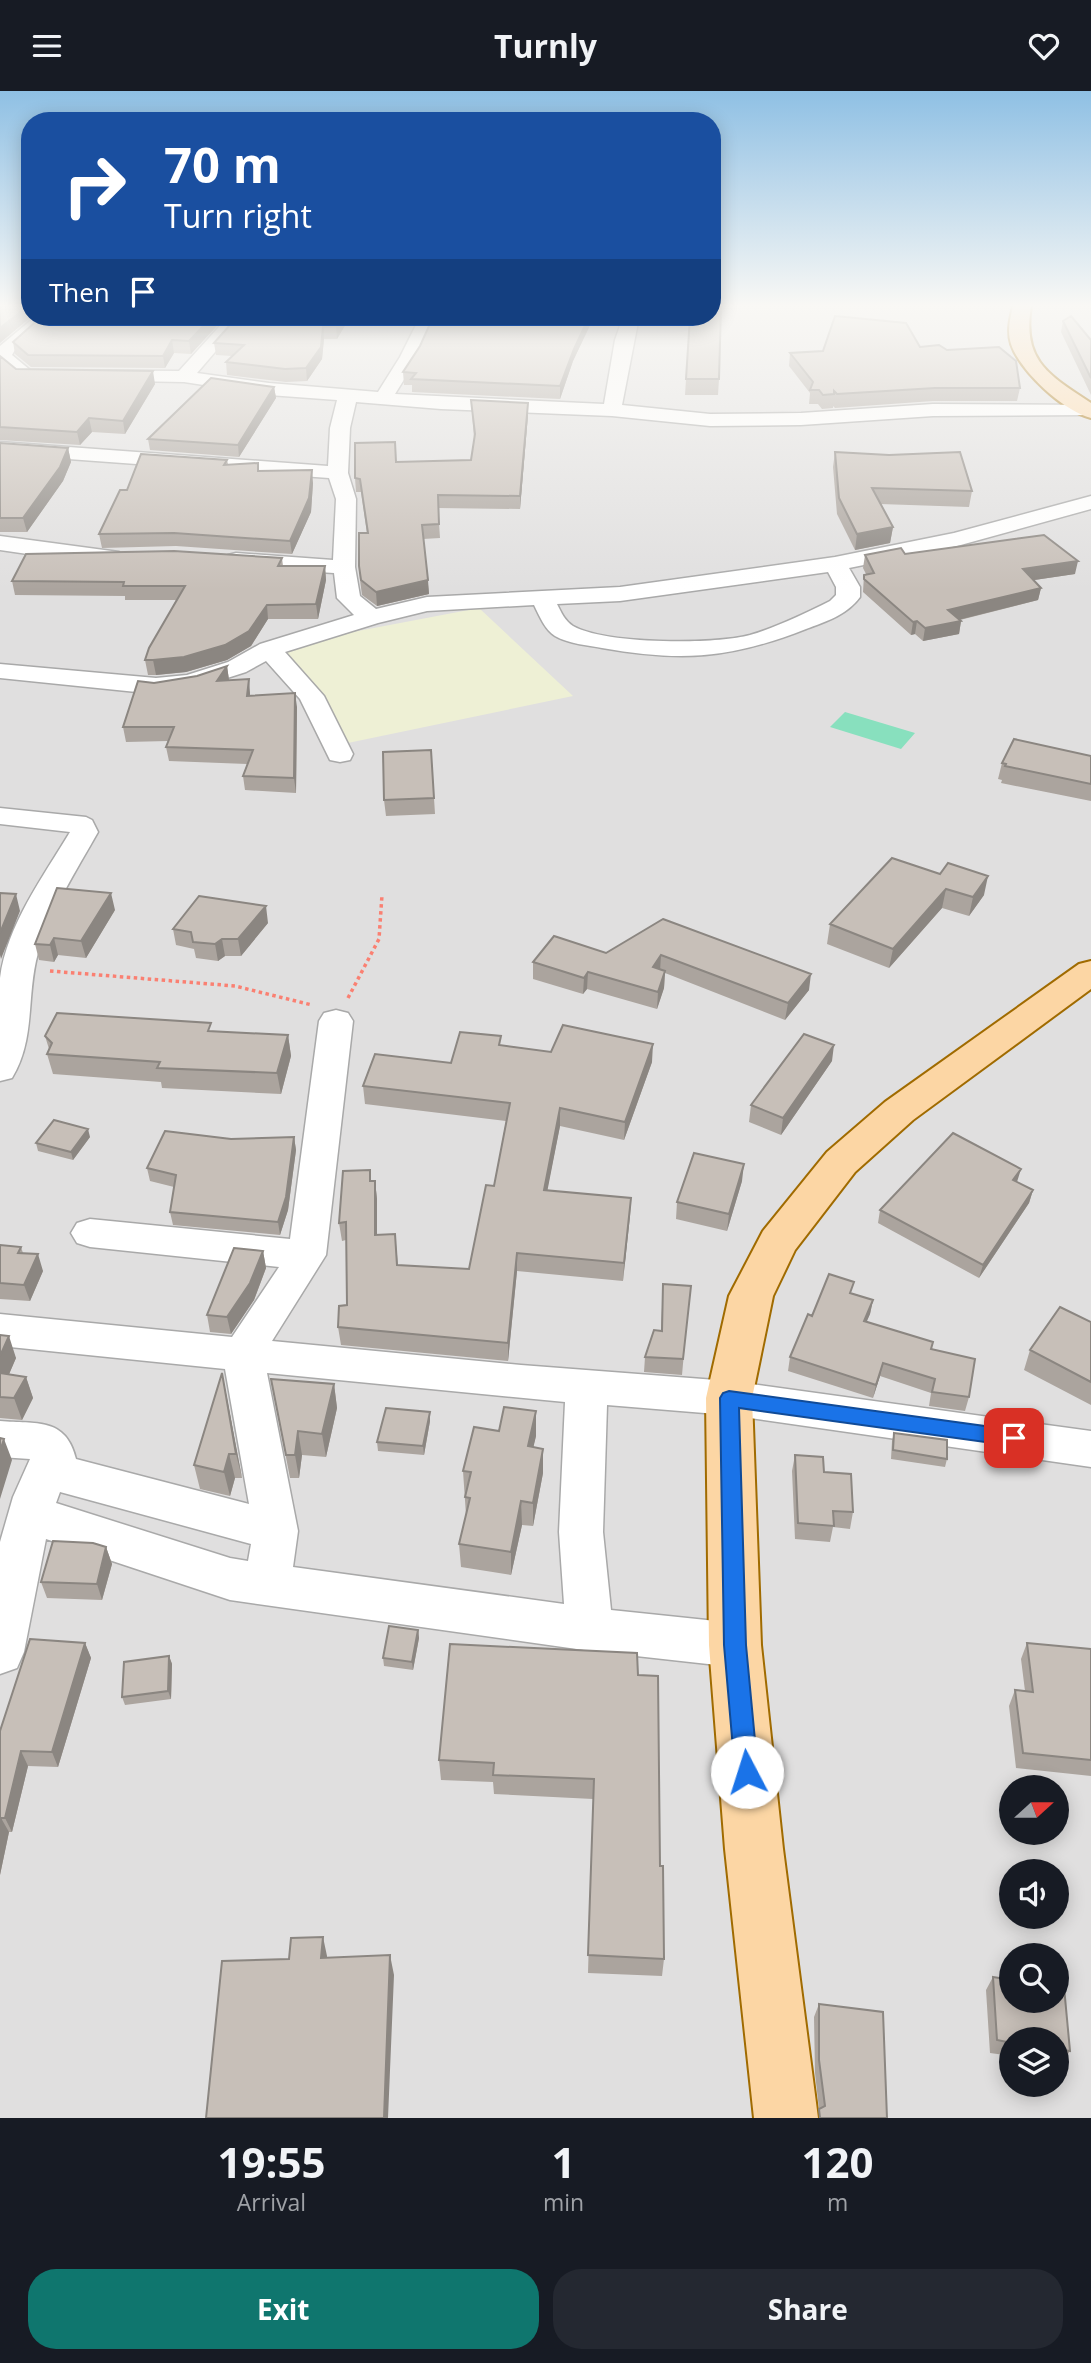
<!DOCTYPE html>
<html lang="en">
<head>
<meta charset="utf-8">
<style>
	body { margin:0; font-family:"Open Sans",sans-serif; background:#242831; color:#f1f3f6; height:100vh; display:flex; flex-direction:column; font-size:26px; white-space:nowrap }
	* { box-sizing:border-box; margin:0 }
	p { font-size:23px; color:#9ea1a6 }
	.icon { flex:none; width:38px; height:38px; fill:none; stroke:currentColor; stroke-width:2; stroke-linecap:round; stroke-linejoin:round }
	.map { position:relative; height:2027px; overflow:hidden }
	.sheet { display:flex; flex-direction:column; background:#171b24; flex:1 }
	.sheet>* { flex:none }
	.top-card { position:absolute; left:21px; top:21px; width:700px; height:214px; border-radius:28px; box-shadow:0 4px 18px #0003; background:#1a4fa0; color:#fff; overflow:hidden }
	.needle { width:46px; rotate:69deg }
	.buttons { position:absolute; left:999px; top:1684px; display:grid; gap:14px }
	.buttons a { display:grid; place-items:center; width:70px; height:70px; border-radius:50%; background:#171b24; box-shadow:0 4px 18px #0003; font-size:35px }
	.pin { position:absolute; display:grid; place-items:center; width:60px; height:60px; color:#fff; margin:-30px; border-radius:14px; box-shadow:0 4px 10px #0006 }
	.me { position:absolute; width:77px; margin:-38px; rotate:355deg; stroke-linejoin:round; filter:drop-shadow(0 0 5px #0008) }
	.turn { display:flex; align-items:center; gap:24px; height:147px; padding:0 28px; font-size:32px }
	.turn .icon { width:91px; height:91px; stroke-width:2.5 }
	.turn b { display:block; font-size:49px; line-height:60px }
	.then { display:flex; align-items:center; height:66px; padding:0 28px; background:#0003; gap:14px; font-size:26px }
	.eta { display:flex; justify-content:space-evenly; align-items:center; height:119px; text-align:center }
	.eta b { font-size:42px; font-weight:700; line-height:49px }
	.primary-button { display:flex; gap:14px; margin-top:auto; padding:14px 28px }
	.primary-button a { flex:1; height:80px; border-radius:28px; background:#0f766e; color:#fff; font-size:28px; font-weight:700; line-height:80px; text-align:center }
	.primary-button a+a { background:#242831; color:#f1f3f6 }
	header { display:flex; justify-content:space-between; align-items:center; height:91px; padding:0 28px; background:#171b24; font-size:32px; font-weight:700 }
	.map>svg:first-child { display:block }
	.residential { fill:#e0dfdf; fill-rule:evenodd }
	.farmland { fill:#eef0d5 }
	.pitch { fill:#88e0be }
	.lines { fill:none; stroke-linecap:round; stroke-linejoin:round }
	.minor-casing { stroke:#a9a9a9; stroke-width:3 }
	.major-casing { stroke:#a06b00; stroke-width:4 }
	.path { stroke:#fa8072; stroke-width:3.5; stroke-dasharray:3.5 3.5; stroke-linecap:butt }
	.minor { fill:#fff; fill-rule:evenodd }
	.major { fill:#fcd6a4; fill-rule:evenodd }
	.wall { fill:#aba49e }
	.shaded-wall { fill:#8b8681 }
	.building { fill:#c7bfb8; stroke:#8b8681; stroke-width:2 }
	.route { fill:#1a73e8; stroke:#114b97; stroke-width:2 }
</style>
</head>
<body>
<header><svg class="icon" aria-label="menu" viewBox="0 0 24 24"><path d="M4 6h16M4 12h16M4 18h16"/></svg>Turnly<svg class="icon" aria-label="heart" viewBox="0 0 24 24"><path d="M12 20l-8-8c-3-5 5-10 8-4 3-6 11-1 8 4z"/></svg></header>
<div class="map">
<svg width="1091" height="2027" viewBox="0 0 1091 2027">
	<rect width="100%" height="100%" fill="#f2efe9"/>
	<path class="residential" d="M0 215 30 226H712V215H1091V2027H0ZM1012 1696H1057V1741H1012ZM1012 1780H1057V1825H1012ZM1012 1864H1057V1909H1012ZM1012 1948H1057V1993H1012Z"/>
	<path class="farmland" d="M479 517 573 605 343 653 280 561 295 552Z"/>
	<path class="pitch" d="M845 621 915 642 901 658 830 636Z"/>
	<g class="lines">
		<defs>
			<path id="minor" d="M35 226H53L16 257 12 264 30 279 179 280 228 226H245L197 282 269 292 378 301 400 266 420 226H436L418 266 395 303 604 313 615 249 623 226H639L622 314 710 323 801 322 933 313 1091 314V322L1086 324 933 325 801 334 710 335 612 325 441 318 356 311 350 337 348 382 356 408 355 476 360 505 376 518 427 506 620 496 835 466 954 442 1091 405V418L957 455 849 477 860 496V506C847 524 825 531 806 538 730 568 681 571 602 557 587 554 569 553 555 545 545 539 539 524 534 514L427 520 378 532 285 561 324 605 353 663 350 669 340 671 330 669 300 608 266 570 246 581 199 596 156 603 0 587V573L156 587 187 584 228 571 260 553 354 524 337 507 334 482 236 476 228 474 225 469 228 464 236 462 333 469 336 408 329 387 0 363V351L328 375 330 337 337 309 269 304 184 291 19 288 0 272V255ZM828 481 836 496V504L830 510C804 523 777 536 750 544 713 554 605 553 573 535 565 530 561 521 557 513L620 510Z
				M0 445 119 461 122 466 119 471H83L0 459Z
				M0 717 86 726 92 729 98 741C76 780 51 819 38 862 26 904 36 948 12 987L0 990C0 957 0 921 0 887 7 834 43 786 70 741L0 733Z
				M336 919 348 922 353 930 326 1164 272 1250 521 1274 729 1290 1091 1340V1376L729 1324 607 1314 603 1441 611 1519 735 1532 752 1538 759 1554 752 1570 735 1576 591 1560 230 1509 46 1448 24 1561 17 1577 0 1583V1451L13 1406 30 1368 0 1366V1330C36 1333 66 1326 76 1368L249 1413 225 1278 0 1255V1223L232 1246 279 1176 90 1156 77 1152 71 1142 77 1132 90 1128 290 1148 319 930 324 922ZM267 1282 565 1311 559 1441 564 1513 293 1476 298 1440ZM60 1401 251 1453 248 1470 230 1467 56 1412Z"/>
			<path id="major" d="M1013 215H1031C1022 270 1049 284 1091 312V327C1063 320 1020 280 1011 253 1007 240 1010 228 1013 215Z
				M1091 870V898L913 1029 855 1081 795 1159 773 1205 752 1307 761 1554 783 1758 818 2027H754L725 1758 709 1554 706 1307 729 1205 763 1140 827 1061 885 1011 1079 873Z"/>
		</defs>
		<use href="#minor" class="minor-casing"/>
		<use href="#major" class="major-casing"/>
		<path class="path" d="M50 880 235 895 312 914
			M348 907 379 848 382 804"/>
		<use href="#minor" class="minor"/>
		<use href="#major" class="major"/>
	</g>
	<path class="wall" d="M225 226 191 263 174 262 165 277 31 276 15 263 13 251Z
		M350 226 337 248H324L322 268 307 290 286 291 227 284 226 271 232 265 216 264 214 252Z
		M433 226H592V230L573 270 560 308 412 301V294H404L403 281 420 255Z
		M690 226 719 288 718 304H685Z
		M1063 230 1091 249V304L1061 241Z
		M920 256 947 259 1020 297 1017 310H933L835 317 833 315V317L822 318 818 313H809L810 302 789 275 790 262Z
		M0 265 16 278 155 293 125 343 92 341 80 354 0 349Z
		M274 296 276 307 239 366 150 359 148 348Z
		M471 309 528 312V324L520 418 438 417 440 447 423 448 429 503 377 515 362 504 360 489 359 475 367 442 361 401H356L355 387 396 371 471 369 474 347Z
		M0 352 68 357 71 371 63 390 27 441H0Z
		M835 361 972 400 969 416 880 413 893 436 890 452 855 459 837 423 833 376Z
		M227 369 228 373 313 392 311 421 292 463 176 455 102 457 99 443 127 399Z
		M905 463 1075 483 1034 489 1041 497 1038 509 960 529 961 530 959 543 923 550 915 543 911 544 863 501 864 484 866 483 863 477 865 464Z
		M282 467 283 475H325L326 489 318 528H268L251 555 227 569 186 581 156 584H148L145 569 176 509H125V505L15 504 12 490Z
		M227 575 229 589 250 602V604L297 616 296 702 245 699 243 685 247 673 169 670 166 656 168 650 126 651 123 636 154 592 197 585Z
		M431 659 435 723 386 725 384 709Z
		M1091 665V710L1001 692 1002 689 998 688 1002 672Z
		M892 767 984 804 969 825 942 817 889 877 827 853 830 833Z
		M115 819 86 867 58 864 54 871 39 869 35 853Z
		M663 828 809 899 785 929 665 882 664 897 657 918 587 898 583 903 533 888V871L606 862Z
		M268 832 241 865H225L218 870 196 867 194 858 176 854 173 838Z
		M213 941 288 944 291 965 281 1003 162 997 161 991 53 983 47 963 49 958 45 945Z
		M502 954 551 961 652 971 624 1049 560 1035 547 1099 631 1107 623 1190 517 1180 508 1270 341 1254 338 1236 347 1214 346 1149 342 1150 339 1132 371 1090H375L377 1108V1144L395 1143 398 1174 469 1178 494 1095 506 1030 365 1013 363 995 451 972Z
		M832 970 781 1044 749 1031 751 1014Z
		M90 1046 73 1069 38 1060 36 1052Z
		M294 1046 296 1059 288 1119 280 1144 173 1134 170 1121 174 1096 150 1090 147 1077 231 1048Z
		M742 1090 727 1140 676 1128 677 1111Z
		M1017 1091 1033 1099 1029 1112 979 1187 878 1132 880 1119Z
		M0 1154 21 1156 23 1162 43 1180 30 1210 0 1208Z
		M263 1160 266 1177 254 1209 231 1243 210 1241 207 1224Z
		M663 1193 690 1195 682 1284 644 1281 645 1266 661 1240Z
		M852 1202 873 1209 870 1223 866 1231 931 1258 969 1306 965 1320 929 1315 931 1302 880 1285 873 1307 788 1280 790 1266 812 1225Z
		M1091 1231V1314L1024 1279 1030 1259Z
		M0 1244 16 1267 9 1283 26 1286 33 1307 22 1329 0 1327Z
		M222 1282 242 1387H235L230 1405 200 1398 194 1374Z
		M271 1288 334 1293 337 1317 326 1366 302 1364 299 1387H290Z
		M536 1320V1345L533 1356 543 1382 533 1435 522 1434 511 1484 461 1476 459 1453 466 1424 463 1380 499 1340Z
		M430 1330 424 1364 378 1360 377 1351Z
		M894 1342 947 1368 945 1376 891 1368 892 1350Z
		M795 1364 824 1381 853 1421 850 1438 833 1436 830 1451 795 1448 792 1380Z
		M106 1456 112 1473 102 1509 47 1507 41 1491Z
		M418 1539 419 1547 413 1579 384 1575 383 1567Z
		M85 1552 91 1567 58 1676 28 1675 12 1741H9L0 1784V1640Z
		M1027 1552 1091 1558V1685L1016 1677 1009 1615 1015 1599 1025 1600 1021 1568Z
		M169 1565 172 1573 171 1608 125 1614 122 1606Z
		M638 1584 660 1775 664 1868 662 1885 588 1882 593 1708 494 1703 493 1691 441 1689 439 1669Z
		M993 1886 1070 1960 1062 1972H1057V1948H1012V1965L990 1962 986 1899Z
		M819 1913 887 2027 819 2018 815 1982 814 1926Z"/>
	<path class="shaded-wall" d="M28 215H30V226H31L0 252V237Z
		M212 226H225L191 263 189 250Z
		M342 226H350L337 248 336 235Z
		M589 226H592V230L573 270 560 308V295L574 258Z
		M323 236 324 248 322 268 307 290 306 277Z
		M172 249 174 262 165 277 163 265Z
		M153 280 155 293 125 343 123 330Z
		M274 296 276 307 239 366 238 354Z
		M528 312V324L520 418V405Z
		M89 327 92 341 80 354 77 341Z
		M68 357 71 371 63 390 27 441 23 427Z
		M312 379 313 392 311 421 292 463 290 450Z
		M893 436 890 452 855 459 857 443Z
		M1078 470 1075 483 1021 491 1023 478Z
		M325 475 326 489 318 528 316 513Z
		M428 489 429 503 377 515 376 501Z
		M1041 497 1038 509 946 532 948 519Z
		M267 514 268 528 251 555 227 569 186 581 156 584 153 569Z
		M917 530 915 543 911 544 913 531Z
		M961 530 959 543 923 550 925 537Z
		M227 575 229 589 217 590Z
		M249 588 250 602 249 619 247 605Z
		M295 602 297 616 296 702 294 687Z
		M988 785 984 804 969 825 973 806Z
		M946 798 942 817 889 877 893 858Z
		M111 802 115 819 86 867 81 850Z
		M16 803 20 820 1 868 0 864V842Z
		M266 815 268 832 241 865 238 848Z
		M54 847 58 864 54 871 50 854Z
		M222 848 225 865 218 870 215 853Z
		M661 864 660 881 653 876Z
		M665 880 664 897 657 918 658 901Z
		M588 881 587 898 583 903 584 887Z
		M811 883 809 899 785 929 788 912Z
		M288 944 291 965 281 1003 277 982Z
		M653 953 652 971 624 1049 625 1031Z
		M834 954 832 970 781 1044 783 1027Z
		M560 1017V1035L544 1117V1099Z
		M88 1038 90 1046 73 1069 71 1061Z
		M294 1046 296 1059 288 1119 280 1144 278 1131Z
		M744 1073 742 1090 727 1140 729 1123Z
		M1021 1078 1017 1091 1013 1089Z
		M375 1090 377 1108V1163L375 1144Z
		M1033 1099 1029 1112 979 1187 983 1174Z
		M631 1107 630 1125 623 1190 624 1172Z
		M263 1160 266 1177 254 1209 231 1243 227 1226Z
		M517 1162V1180L508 1270V1252Z
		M38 1163 43 1180 30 1210 24 1194Z
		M873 1209 870 1223 861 1244 864 1230Z
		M9 1245 16 1267 1 1302 0 1299V1265Z
		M883 1272 880 1285 873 1307 876 1294Z
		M222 1282 227 1307 242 1387 236 1363Z
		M26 1286 33 1307 22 1329 14 1307Z
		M334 1293 337 1317 326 1366 322 1343Z
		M536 1320V1345L528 1380V1355Z
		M430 1321V1330L424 1364 423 1355Z
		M298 1340 302 1364 299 1387 295 1364Z
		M4 1348 12 1369 0 1408V1360Z
		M543 1358V1382L533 1435V1412Z
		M229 1363 235 1387 230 1405 224 1381Z
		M521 1410 522 1434 511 1484V1461Z
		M106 1456 112 1473 102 1509 97 1493Z
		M418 1539 419 1547 413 1579 412 1571Z
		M85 1552 91 1567 58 1676 52 1661Z
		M169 1565 172 1573 171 1608 168 1600Z
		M21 1660 28 1675 12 1741 5 1727Z
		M1 1727 9 1741 0 1784V1734Z
		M323 1846 327 1865 326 1886 321 1867Z
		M390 1864 394 1884 388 2027H384Z"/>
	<path class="building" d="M0 215H28L0 237Z
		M712 215H721L719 288H686L690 226H712Z
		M835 225 906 232 920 256 939 254 947 259 999 256 1016 270 1020 297H935L837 303 834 300V303L823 304 819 299H810L813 291 790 262 823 260Z
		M1071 225 1091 249V287L1063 230Z
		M41 226H212L189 250 172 249 163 265 28 264 13 251Z
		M237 226H342L336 235 323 236 321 256 306 277 285 278 226 271 244 254 214 252Z
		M433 226H589L574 258 560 295 411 288 416 282 403 281 420 255Z
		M0 265 16 278 153 280 123 330 89 327 77 341 0 336Z
		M211 287 274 296 238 354 148 348Z
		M471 309 528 312 520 405 438 404 439 433 422 434 428 489 376 501 361 489 359 475V442H368L360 388 355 387V352L395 351 396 371 471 369 475 343Z
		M0 352 68 357 60 376 23 427H0Z
		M835 361 889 364 960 361 972 400 872 397 893 436 857 443 839 407Z
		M141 363 227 369 224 374 258 372V380L312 379 309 407 290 450 174 442 99 443 120 399H127Z
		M1044 444 1078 470 1023 478 1041 497 948 519 961 530 925 537 917 530 913 531 864 488V484L874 482 865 464 901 457 905 463Z
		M174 460 282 467 278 475H325L316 513 267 514 249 540 225 554 184 566 153 569H145L149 557 185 495H123L124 491 12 490 26 463Z
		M227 575 217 590 249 588 247 605 295 602 294 687 243 685 253 659 166 656 174 636H123L138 590 154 592 197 585Z
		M1014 648 1091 665V693L1005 675 1006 673 1002 672Z
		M431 659 434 707 384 709 383 661Z
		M892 767 940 783 948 772 988 785 973 806 946 798 893 858 830 833Z
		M57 797 111 802 81 850 54 847 50 854 35 853Z
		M0 802 16 803 0 842Z
		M199 805 266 815 238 848H222L215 853 193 851 191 841 173 838Z
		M663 828 811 883 788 912 661 864 653 876 665 880 658 901 588 881 584 887 533 871 554 845 606 862Z
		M57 922 211 932 208 940 288 944 277 982 157 977 160 971 47 963 52 952 45 945Z
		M563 934 653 953 625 1031 560 1017 544 1099 631 1107 624 1172 517 1162 508 1252 338 1236 339 1215 347 1214 346 1131 339 1132 343 1080 370 1079V1090H375V1144L395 1143 397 1174 469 1178 486 1094 494 1095 510 1012 363 995 375 963 451 972 460 941 501 945 499 954 551 961Z
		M804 943 834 954 783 1027 751 1014Z
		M54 1029 88 1038 71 1061 36 1052Z
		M165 1040 231 1048 294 1046 286 1106 278 1131 170 1121 176 1084 147 1077Z
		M953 1042 1021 1078 1013 1089 1033 1099 983 1174 880 1119Z
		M694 1062 744 1073 729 1123 677 1111Z
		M0 1154 21 1156 18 1162 38 1163 24 1194 0 1192Z
		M234 1157 263 1160 250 1192 227 1226 207 1224Z
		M829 1183 854 1191 850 1202 873 1209 864 1230 933 1251 931 1258 975 1268 969 1306 932 1301 935 1288 883 1272 876 1294 790 1266 808 1223 812 1225Z
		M663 1193 691 1195 683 1268 645 1266 654 1239 662 1240Z
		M1060 1216 1091 1231V1291L1030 1259Z
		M0 1244 9 1245 0 1265Z
		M0 1282 26 1286 14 1307 0 1306Z
		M222 1282 236 1363H229L224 1381 194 1374Z
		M271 1288 334 1293 322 1343 298 1340 295 1364H286Z
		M504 1316 536 1320 528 1355 543 1358 533 1412 521 1410 511 1461 459 1453 470 1407 465 1406 471 1381 463 1380 474 1336 499 1340Z
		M386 1317 430 1321 423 1355 377 1351Z
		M894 1342 947 1349V1368L893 1359Z
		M0 1347 4 1348 0 1360Z
		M795 1364 823 1366 824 1381 851 1383 853 1421 833 1420 834 1435 798 1432Z
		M53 1450 93 1452 106 1456 97 1493 41 1491Z
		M389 1535 418 1539 412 1571 383 1567Z
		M30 1548 85 1552 52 1661 21 1660 5 1727H1L0 1734V1640Z
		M1027 1552 1091 1558V1669L1023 1662 1015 1599 1033 1601Z
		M450 1553 637 1562 638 1584 658 1585 660 1775H663L664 1868 588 1864 594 1688 493 1684 494 1672 439 1669Z
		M169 1565 168 1600 122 1606 124 1571Z
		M323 1846 321 1867 390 1864 384 2027H206L222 1870 289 1868 291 1847Z
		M993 1886 1012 1889V1909H1057V1895L1064 1896 1070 1960 1057 1958V1948H1012V1952L997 1949Z
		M819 1913 883 1921 887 2027H820L819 2018 825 2015 819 1969Z"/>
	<linearGradient id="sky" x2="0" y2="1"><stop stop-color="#8fc0e4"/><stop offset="0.43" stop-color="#f9f8f5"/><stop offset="1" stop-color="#f9f8f5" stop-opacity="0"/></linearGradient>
	<rect width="1091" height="499" fill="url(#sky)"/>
	<path class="route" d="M729 1300 1014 1339 1020 1342 1023 1347 1020 1353 1014 1355 739 1317 746 1554 758 1681 755 1689 747 1693 738 1689 735 1681 724 1554 720 1307 723 1302Z"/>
</svg>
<div class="buttons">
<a><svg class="needle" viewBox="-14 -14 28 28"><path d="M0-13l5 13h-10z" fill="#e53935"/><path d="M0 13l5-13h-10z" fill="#9ea1a6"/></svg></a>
<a><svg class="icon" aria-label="sound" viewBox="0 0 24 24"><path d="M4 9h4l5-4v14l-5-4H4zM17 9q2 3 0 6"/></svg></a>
<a><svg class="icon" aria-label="search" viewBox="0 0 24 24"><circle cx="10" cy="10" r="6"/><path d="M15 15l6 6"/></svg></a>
<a><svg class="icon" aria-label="layers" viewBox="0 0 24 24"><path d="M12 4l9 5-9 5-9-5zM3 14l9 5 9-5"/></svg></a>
</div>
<div class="pin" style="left:1014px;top:1347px;background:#d93025"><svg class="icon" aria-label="arrive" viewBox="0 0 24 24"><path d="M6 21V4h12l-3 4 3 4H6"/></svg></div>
<svg class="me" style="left:747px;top:1681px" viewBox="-20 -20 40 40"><circle r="19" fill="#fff"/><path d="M0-13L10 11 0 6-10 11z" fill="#1a73e8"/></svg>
<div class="top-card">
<div class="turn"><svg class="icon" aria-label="right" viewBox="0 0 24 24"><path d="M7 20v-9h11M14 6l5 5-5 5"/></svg><div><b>70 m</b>Turn right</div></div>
<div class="then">Then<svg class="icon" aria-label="arrive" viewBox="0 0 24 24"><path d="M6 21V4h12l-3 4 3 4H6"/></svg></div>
</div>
</div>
<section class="sheet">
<div class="eta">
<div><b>19:55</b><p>Arrival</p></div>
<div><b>1</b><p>min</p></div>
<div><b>120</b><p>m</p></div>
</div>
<div class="primary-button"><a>Exit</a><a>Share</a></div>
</section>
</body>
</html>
